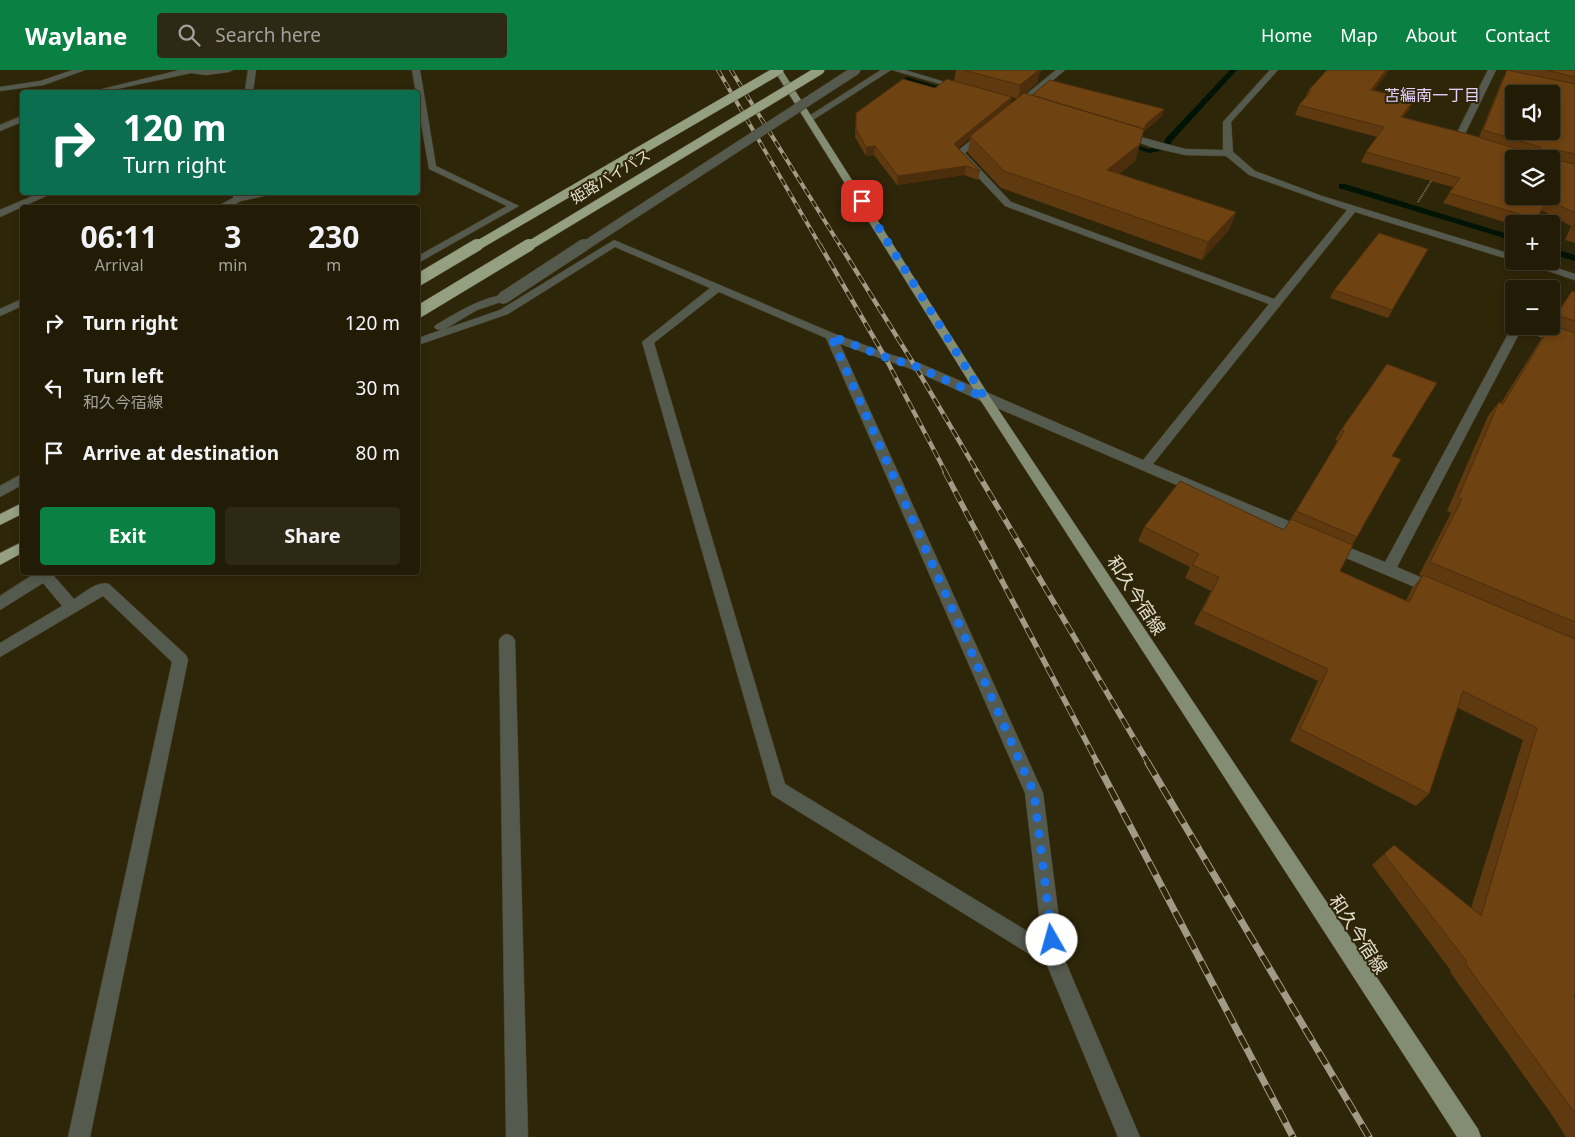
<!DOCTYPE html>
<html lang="en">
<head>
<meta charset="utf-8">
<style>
	body { margin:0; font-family:"Noto Sans","Noto Sans JP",sans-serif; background:#2e2915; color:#f1f3f6; height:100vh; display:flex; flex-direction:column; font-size:19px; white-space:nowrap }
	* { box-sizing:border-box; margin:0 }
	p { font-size:16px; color:#a2a19b }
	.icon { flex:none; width:28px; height:28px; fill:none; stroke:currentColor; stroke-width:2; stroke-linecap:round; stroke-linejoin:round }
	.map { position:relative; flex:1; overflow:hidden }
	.sheet { position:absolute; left:20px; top:135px; width:400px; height:370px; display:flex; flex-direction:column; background:#221c07; border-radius:5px; box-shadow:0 2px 8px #0003,0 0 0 1px #3f3a28 }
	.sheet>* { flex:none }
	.hud { position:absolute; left:20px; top:20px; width:400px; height:105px; border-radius:5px; box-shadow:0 2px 8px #0003,0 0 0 1px #3f3a28; background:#0b6e4f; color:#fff; overflow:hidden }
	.fabs { position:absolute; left:1505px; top:15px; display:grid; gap:10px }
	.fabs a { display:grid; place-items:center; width:55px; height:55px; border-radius:5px; background:#221c07; box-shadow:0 2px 8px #0003,0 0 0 1px #3f3a28; font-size:25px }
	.pin { position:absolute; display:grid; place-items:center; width:42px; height:42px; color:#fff; margin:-21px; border-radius:10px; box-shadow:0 2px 8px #0006 }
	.me { position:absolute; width:55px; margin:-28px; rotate:353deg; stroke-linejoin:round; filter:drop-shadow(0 0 4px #0008) }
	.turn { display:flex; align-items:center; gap:18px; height:105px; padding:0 20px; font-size:22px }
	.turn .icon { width:65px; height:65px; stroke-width:2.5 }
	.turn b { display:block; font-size:35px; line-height:42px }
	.eta { display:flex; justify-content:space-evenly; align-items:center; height:85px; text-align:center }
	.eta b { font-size:30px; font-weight:700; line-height:35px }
	.action { display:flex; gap:10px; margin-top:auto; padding:10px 20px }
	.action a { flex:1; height:58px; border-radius:5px; background:#0b8043; color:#fff; font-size:20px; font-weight:700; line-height:58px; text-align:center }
	.action a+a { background:#2e2915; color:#f1f3f6 }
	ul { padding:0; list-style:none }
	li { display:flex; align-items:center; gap:15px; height:65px; padding:0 20px }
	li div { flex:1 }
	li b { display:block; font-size:19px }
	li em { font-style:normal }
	header { display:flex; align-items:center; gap:30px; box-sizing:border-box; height:70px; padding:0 25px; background:#0b8043; color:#fff }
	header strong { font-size:24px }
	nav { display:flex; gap:28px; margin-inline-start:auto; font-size:18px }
	.search { width:350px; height:45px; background:#2e2915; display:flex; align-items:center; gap:12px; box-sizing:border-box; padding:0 18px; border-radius:5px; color:#a2a19b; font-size:19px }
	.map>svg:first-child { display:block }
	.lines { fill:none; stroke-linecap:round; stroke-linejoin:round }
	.stream { fill:#001406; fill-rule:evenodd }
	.minor-casing { stroke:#4b4329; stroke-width:1 }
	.major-casing { stroke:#4b4329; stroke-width:1 }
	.highway-casing { stroke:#4b4329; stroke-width:1 }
	.path { stroke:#7d765f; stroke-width:2; stroke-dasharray:1 1; stroke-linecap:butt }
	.minor { fill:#555a4e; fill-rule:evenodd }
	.major { fill:#838d73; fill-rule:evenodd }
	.highway { fill:#95a082; fill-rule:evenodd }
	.rail-far3-casing { stroke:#a19a86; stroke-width:4 }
	.rail-far2-casing { stroke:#a19a86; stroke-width:4.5 }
	.rail-far1-casing { stroke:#a19a86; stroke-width:5.5 }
	.rail-casing { stroke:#a19a86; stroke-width:7 }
	.rail-far3 { stroke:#2e2609; stroke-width:2.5; stroke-dasharray:7; stroke-linecap:butt }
	.rail-far2 { stroke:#2e2609; stroke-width:3; stroke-dasharray:9; stroke-linecap:butt }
	.rail-far1 { stroke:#2e2609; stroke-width:4; stroke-dasharray:11; stroke-linecap:butt }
	.rail { stroke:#2e2609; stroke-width:5; stroke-dasharray:14; stroke-linecap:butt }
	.minor-bridge-far1-casing { stroke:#4b4329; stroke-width:10; stroke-linecap:butt }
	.minor-bridge-casing { stroke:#4b4329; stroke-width:13; stroke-linecap:butt }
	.highway-bridge-far1-casing { stroke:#4b4329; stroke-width:10; stroke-linecap:butt }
	.highway-bridge-casing { stroke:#4b4329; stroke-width:13; stroke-linecap:butt }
	.minor-bridge-far1 { stroke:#555a4e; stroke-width:9 }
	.minor-bridge { stroke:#555a4e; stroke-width:12 }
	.highway-bridge-far1 { stroke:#95a082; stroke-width:9 }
	.highway-bridge { stroke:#95a082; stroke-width:12 }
	.wall { fill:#5f390f; fill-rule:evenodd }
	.shaded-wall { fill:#4d2e0c }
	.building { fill:#6e4211; stroke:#4d2e0c; fill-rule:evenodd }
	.route { stroke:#1a73e8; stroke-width:9; stroke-dasharray:0 16.2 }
	.labels { text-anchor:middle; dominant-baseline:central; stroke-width:4; stroke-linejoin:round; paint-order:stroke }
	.far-street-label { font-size:15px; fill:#e3dece; stroke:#2e2609 }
	.far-neighbourhood-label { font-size:16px; fill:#e4d2fc; stroke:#2e2609 }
	.street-label { font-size:18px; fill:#e3dece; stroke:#2e2609 }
</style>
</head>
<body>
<header>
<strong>Waylane</strong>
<div class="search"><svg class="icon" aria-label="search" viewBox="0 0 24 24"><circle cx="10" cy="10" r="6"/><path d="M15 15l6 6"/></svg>Search here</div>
<nav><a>Home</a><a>Map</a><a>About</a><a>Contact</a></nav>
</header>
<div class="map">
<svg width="1575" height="1067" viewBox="0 0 1575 1067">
	<rect width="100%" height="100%" fill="#2e2609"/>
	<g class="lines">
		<path class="stream" d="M1230 0H1237L1172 71 1169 79 1149 83 1119 73 1123 71 1149 79 1163 75 1166 68Z
			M907 7 953 21 954 22 951 24 905 10V8Z
			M1339 114H1345L1514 166V171L1339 118Z
			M1551 178 1575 185V191L1551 184Z"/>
		<defs>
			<path id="minor" d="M73 0H85L44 15 0 21V17L40 11Z
				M180 0H233L229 2 206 5 191 3 103 22H90Z
				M248 0H256L253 22H245Z
				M412 0H420L436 96 519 136 418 193V186L507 136 429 99 418 35V22H416Z
				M881 0H891L813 50 806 48Z
				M892 0H905L965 18 961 20Z
				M1056 0H1065L1018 40H1012V36Z
				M1270 0H1278L1231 52 1233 82 1255 101 1322 126 1514 185V191L1355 142 1153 394 1310 460 1312 464 1310 468 1305 469 1300 468 981 331 911 299 840 274 1043 723 1064 888 1140 1067H1118L1047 895 772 725 642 272 710 218 615 177 508 244 418 275V268L441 260 436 259 434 257 436 255C451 246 490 222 507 226L509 228 507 230 477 240 445 259 500 240 614 170 835 264 889 284 919 293 1143 390 1269 234 1005 136 955 83 981 62H987V66L965 83 1011 132 1274 229 1347 140 1249 105 1226 86 1185 85 1154 78 1118 65 1122 62 1185 79 1223 80V52ZM719 222 826 268 1025 723 1042 870 785 714 654 273Z
				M1488 0H1496L1463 68 1473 73 1469 76 1455 71 1454 69Z
				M22 46V52L0 61V55Z
				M42 122H55L0 147V140Z
				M233 122H243V125L259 122H282L241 131 228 138H214L233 128Z
				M1519 191H1536L1575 204V210Z
				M22 229V236L0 246V239Z
				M1514 253V256H1533L1575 271V279L1521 260 1397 497 1441 516 1443 520 1441 524 1436 526 1431 524 1325 479 1323 475 1325 471 1330 470 1385 492Z
				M22 404V415L0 427V416Z
				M37 502H56L54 506 74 529C84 523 98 510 109 514L186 585 188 590 90 1067H68L172 592 103 526 0 587V573L62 536 43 513 0 540V526Z
				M507 564 512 566 515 570 528 1067H506L499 570 502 566Z"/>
			<path id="major" d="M774 0H782L990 327 1478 1059 1481 1067H1457L979 328Z"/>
			<path id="highway" d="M22 433V444L0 455V444Z
				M22 472V483L0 495V483Z"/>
		</defs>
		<use href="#minor" class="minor-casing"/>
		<use href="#major" class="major-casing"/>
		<use href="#highway" class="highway-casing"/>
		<path class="path" d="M1418 132 1433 108"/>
		<use href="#minor" class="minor"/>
		<use href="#major" class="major"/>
		<use href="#highway" class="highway"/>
		<defs>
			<path id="rail-far3" d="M718 0 821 177
				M731 0 841 177"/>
			<path id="rail-far2" d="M820 175 885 287 946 403
				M840 175 915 296 978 403"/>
			<path id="rail-far1" d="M945 402 1098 694
				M977 402 1149 694"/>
			<path id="rail" d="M1097 693 1293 1067
				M1148 693 1369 1067"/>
		</defs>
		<use href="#rail-far3" class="rail-far3-casing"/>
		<use href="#rail-far2" class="rail-far2-casing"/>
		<use href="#rail-far1" class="rail-far1-casing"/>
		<use href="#rail" class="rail-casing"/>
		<use href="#rail-far3" class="rail-far3"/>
		<use href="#rail-far2" class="rail-far2"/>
		<use href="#rail-far1" class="rail-far1"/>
		<use href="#rail" class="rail"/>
		<defs>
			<path id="minor-bridge-far1" d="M583 177 856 0"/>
			<path id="minor-bridge" d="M503 228 584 175"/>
			<path id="highway-bridge-far1" d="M475 177 779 0
				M527 177 820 0"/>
			<path id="highway-bridge" d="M418 210 477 175
				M418 242 529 175"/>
		</defs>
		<use href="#minor-bridge-far1" class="minor-bridge-far1-casing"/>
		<use href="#minor-bridge" class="minor-bridge-casing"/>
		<use href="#highway-bridge-far1" class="highway-bridge-far1-casing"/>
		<use href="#highway-bridge" class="highway-bridge-casing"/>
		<use href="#minor-bridge-far1" class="minor-bridge-far1"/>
		<use href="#minor-bridge" class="minor-bridge"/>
		<use href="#highway-bridge-far1" class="highway-bridge-far1"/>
		<use href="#highway-bridge" class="highway-bridge"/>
	</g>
	<path class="wall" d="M956 0H1042L1039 3 1037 13 1025 23 1032 25 1164 39 1162 46 1144 61 1135 91 1119 104 1236 142 1229 160 1202 190 1001 118 968 83 970 68 958 78 980 101 978 110 964 105 897 115 874 85 866 86 855 67 856 43 935 18 954 11ZM1012 27 1017 29 1010 34Z
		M1327 0H1389L1374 20 1414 30 1409 40 1403 47 1479 67 1502 10 1507 1 1506 0H1575V173L1565 170 1571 156 1541 140 1533 154H1514V155L1443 133 1453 117 1361 92 1366 82 1377 67 1295 45 1299 35 1305 28 1308 21Z
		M1428 179 1388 248 1330 228 1334 220Z
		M1572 221 1575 222V923L1574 928 1575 929V1067H1566L1552 1045 1450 902 1451 901 1372 795 1394 775 1471 838 1523 670 1458 638 1429 724 1416 736 1290 671 1318 611 1194 554 1211 521 1185 508 1190 497 1138 471 1144 457 1284 460 1338 371 1335 370 1341 360 1392 386 1357 467 1352 475 1340 501 1406 531 1412 518 1422 506 1419 505 1451 443 1447 441 1488 346 1499 332 1501 333 1541 269 1548 259H1547L1549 256H1551V253L1562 235Z"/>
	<path class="shaded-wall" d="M1031 0H1042L1039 3 1037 13 1018 29 1020 15Z
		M1386 0H1389L1367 29 1371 20Z
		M1012 27 1010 36 970 66V68L954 82 955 73Z
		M1414 30 1409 40 1396 57 1401 47Z
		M1164 39 1162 46 1144 61 1146 54Z
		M1144 59 1135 91 1102 117 1107 100Z
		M875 76 874 85 866 86V77Z
		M966 96 964 105 897 115 898 106Z
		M1236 142 1229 160 1202 190 1208 172Z"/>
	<path class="building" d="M963 0H1039L1020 15Z
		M1327 0H1386L1371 20 1414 30 1401 47 1468 64 1524 81 1541 80 1540 77 1483 60 1507 0 1575 14V84L1556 80 1557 90 1575 94V143L1548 130 1536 149 1449 123 1460 108 1366 82 1384 57 1299 35 1311 21H1308ZM1514 24H1551V61H1514ZM1514 89H1551V126H1514Z
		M1546 0H1575V7Z
		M903 9 935 18 947 9 1012 27 955 73V75L980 101 966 96 898 106 875 76 866 77 856 59V43Z
		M1050 10 1164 39 1146 54 1144 60V59L1032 25Z
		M1024 23 1144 59 1140 74 1107 100 1236 142 1208 172 1004 101 970 66Z
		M1575 153V160H1572Z
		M1379 163 1428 179 1392 240 1334 220Z
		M1572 221 1575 222V251L1557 245Z
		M1551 255 1575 263V552L1430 492 1462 429 1458 428 1499 332 1503 334Z
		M1387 294 1437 313 1392 386 1401 389 1357 467 1296 441 1344 361 1341 360Z
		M1180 411 1284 460 1291 449 1353 475 1340 501 1409 532 1423 505 1575 569V923L1574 928 1575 929V1043L1465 893 1467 892 1384 784 1394 775 1481 846 1537 658 1463 621 1429 724 1300 659 1328 599 1202 541 1219 507 1192 495 1199 484 1144 457Z"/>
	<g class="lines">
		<path class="route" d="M862 131 985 328 915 296 885 287 831 266 1034 723 1052 870"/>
	</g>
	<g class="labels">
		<g class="far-street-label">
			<text transform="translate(610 106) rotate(-31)">姫路バイパス</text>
		</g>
		<g class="far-neighbourhood-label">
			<text x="1432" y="25">苫編南一丁目</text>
		</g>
		<g class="street-label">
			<text transform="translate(1137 525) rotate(57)">和久今宿線</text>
			<text transform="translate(1359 864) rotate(57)">和久今宿線</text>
		</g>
	</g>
</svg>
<div class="fabs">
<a><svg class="icon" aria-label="sound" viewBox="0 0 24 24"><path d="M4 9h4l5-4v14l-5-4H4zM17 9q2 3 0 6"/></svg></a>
<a><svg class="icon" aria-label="layers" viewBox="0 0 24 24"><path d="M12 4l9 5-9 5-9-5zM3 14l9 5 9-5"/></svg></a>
<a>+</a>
<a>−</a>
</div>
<div class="pin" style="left:862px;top:131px;background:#d93025"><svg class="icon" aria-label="arrive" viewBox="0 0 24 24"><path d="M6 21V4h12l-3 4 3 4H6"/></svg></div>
<svg class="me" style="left:1052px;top:870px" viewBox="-20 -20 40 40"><circle r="19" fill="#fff"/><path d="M0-13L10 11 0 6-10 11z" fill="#1a73e8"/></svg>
<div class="hud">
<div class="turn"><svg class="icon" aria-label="right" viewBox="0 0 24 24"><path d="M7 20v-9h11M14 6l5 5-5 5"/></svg><div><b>120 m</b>Turn right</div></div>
</div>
<section class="sheet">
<div class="eta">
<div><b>06:11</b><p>Arrival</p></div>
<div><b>3</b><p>min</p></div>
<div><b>230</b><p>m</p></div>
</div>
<ul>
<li><svg class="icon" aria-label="right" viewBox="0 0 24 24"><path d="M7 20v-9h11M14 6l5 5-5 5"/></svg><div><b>Turn right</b></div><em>120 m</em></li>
<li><svg class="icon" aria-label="left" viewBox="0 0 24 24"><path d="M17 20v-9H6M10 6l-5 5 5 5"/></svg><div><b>Turn left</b><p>和久今宿線</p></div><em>30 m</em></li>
<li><svg class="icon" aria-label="arrive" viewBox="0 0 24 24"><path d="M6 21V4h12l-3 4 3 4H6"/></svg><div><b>Arrive at destination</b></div><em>80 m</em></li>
</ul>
<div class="action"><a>Exit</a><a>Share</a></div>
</section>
</div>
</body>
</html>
